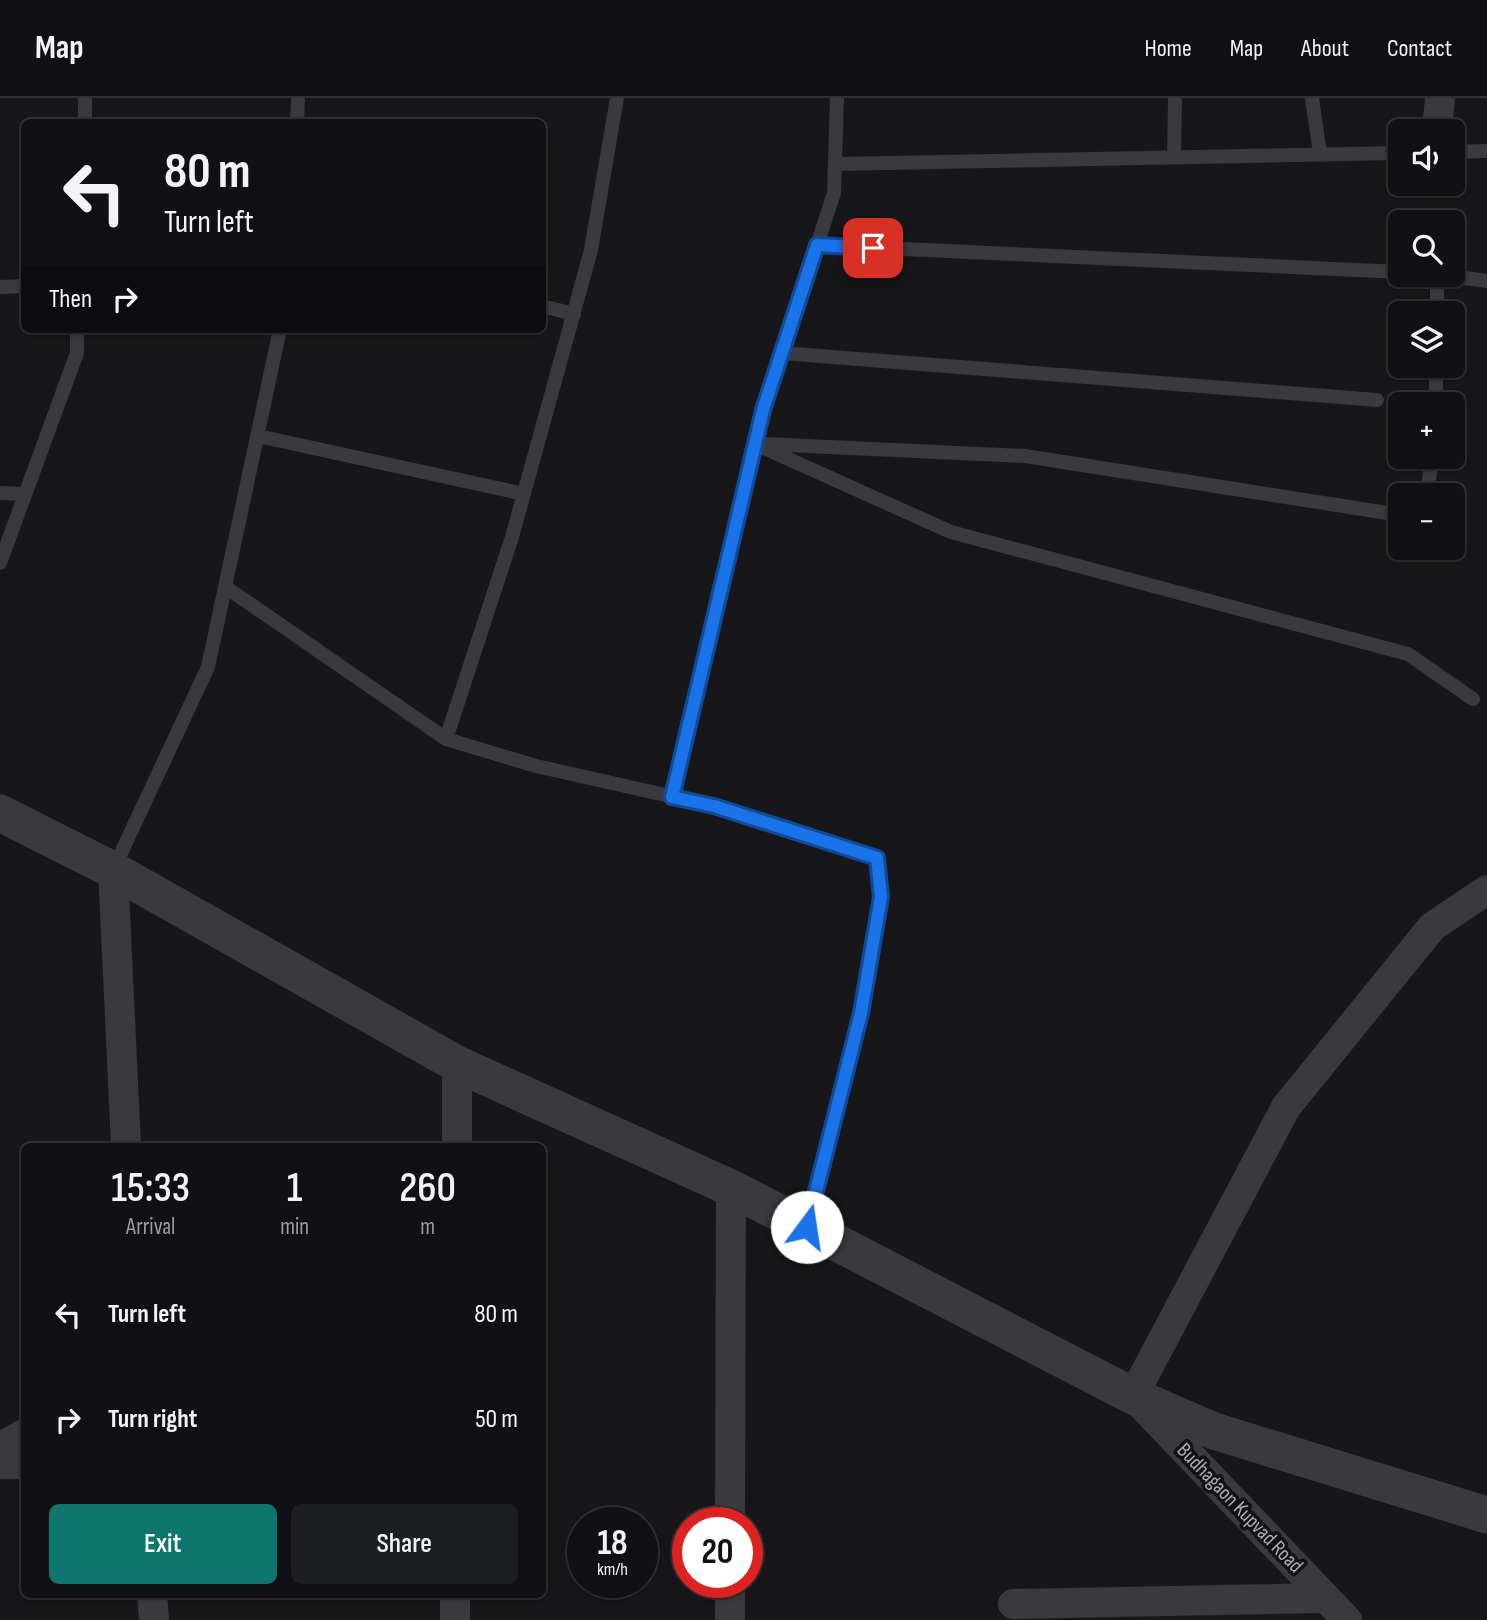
<!DOCTYPE html>
<html lang="en">
<head>
<meta charset="utf-8">
<style>
	body { margin:0; font-family:"Sofia Sans Condensed",sans-serif; background:#1e1f21; color:#f1f3f6; height:100vh; display:flex; flex-direction:column; font-size:26px; white-space:nowrap }
	* { box-sizing:border-box; margin:0 }
	p { font-size:23px; color:#9c9da0 }
	.icon { flex:none; width:38px; height:38px; fill:none; stroke:currentColor; stroke-width:2; stroke-linecap:round; stroke-linejoin:round }
	.map { position:relative; flex:1; overflow:hidden }
	.details { position:absolute; left:21px; top:1045px; width:525px; height:455px; display:flex; flex-direction:column; background:#111113; border-radius:10px; box-shadow:0 2px 5px #0004,0 0 0 2px #303133 }
	.details>* { flex:none }
	.banner { position:absolute; left:21px; top:21px; width:525px; height:214px; border-radius:10px; box-shadow:0 2px 5px #0004,0 0 0 2px #303133; background:#111113; color:#f1f3f6; overflow:hidden }
	.tools { position:absolute; left:1388px; top:21px; display:grid; gap:14px }
	.tools a { display:grid; place-items:center; width:77px; height:77px; border-radius:10px; background:#111113; box-shadow:0 2px 5px #0004,0 0 0 2px #303133; font-size:35px }
	.speed { position:absolute; left:567px; top:1409px; display:flex; gap:14px; font-size:35px; font-weight:700; text-align:center }
	.speed>* { display:grid; place-content:center; width:91px; height:91px; border-radius:50%; background:#111113; box-shadow:0 2px 5px #0004,0 0 0 2px #303133; line-height:1 }
	.speed small { font-size:18px; font-weight:400 }
	.speed .limit { border:10px solid #d22; background:#fff; color:#111 }
	.pin { position:absolute; display:grid; place-items:center; width:60px; height:60px; color:#fff; margin:-30px; border-radius:14px; box-shadow:0 4px 10px #0006 }
	.me { position:absolute; width:77px; margin:-38px; rotate:14deg; stroke-linejoin:round; filter:drop-shadow(0 0 5px #0008) }
	.turn { display:flex; align-items:center; gap:24px; height:147px; padding:0 28px; font-size:32px }
	.turn .icon { width:91px; height:91px; stroke-width:2.5 }
	.turn b { display:block; font-size:49px; line-height:60px }
	.then { display:flex; align-items:center; height:66px; padding:0 28px; background:#0003; gap:14px; font-size:26px }
	.eta { display:flex; justify-content:space-evenly; align-items:center; height:119px; text-align:center }
	.eta b { font-size:42px; font-weight:600; line-height:49px }
	.cta { display:flex; gap:14px; margin-top:auto; padding:14px 28px }
	.cta a { flex:1; height:80px; border-radius:10px; background:#0f766e; color:#fff; font-size:28px; font-weight:600; line-height:80px; text-align:center }
	.cta a+a { background:#1e1f21; color:#f1f3f6 }
	ul { padding:0; list-style:none }
	li { display:flex; align-items:center; gap:21px; height:105px; padding:0 28px }
	li div { flex:1 }
	li b { display:block; font-size:26px }
	li em { font-style:normal }
	header { display:flex; align-items:center; gap:42px; box-sizing:border-box; height:98px; padding:0 35px; background:#111113; border-bottom:2px solid #303133 }
	header strong { font-size:33px }
	nav { display:flex; gap:38px; margin-inline-start:auto; font-size:24px }
	.map>svg:first-child { display:block }
	.lines { fill:none; stroke-linecap:round; stroke-linejoin:round }
	.service { stroke:#39393e; stroke-width:14 }
	.minor { stroke:#39393e; stroke-width:30 }
	.tertiary { stroke:#39393e; stroke-width:37 }
	.route-casing { stroke:#114b97; stroke-width:18 }
	.route { stroke:#1a73e8; stroke-width:12 }
	.labels { text-anchor:middle; dominant-baseline:central; stroke-width:7; stroke-linejoin:round; paint-order:stroke }
	.street-label { font-size:21px; fill:#abaeb8; stroke:#121214 }
</style>
</head>
<body>
<header>
<strong>Map</strong>
<nav><a>Home</a><a>Map</a><a>About</a><a>Contact</a></nav>
</header>
<div class="map">
<svg width="1487" height="1522" viewBox="0 0 1487 1522">
	<rect width="100%" height="100%" fill="#171719"/>
	<g class="lines">
		<path class="service" d="M1312 0 1320 56
			M85 24V0
			M297 24 298 0
			M1452 54 1487 53
			M1174 59 1175 0
			M835 66 1400 55
			M817 147 1400 174
			M1443 177 1487 183
			M0 189 24 188
			M542 208 574 216
			M1437 215V177
			M782 255 1377 302
			M1436 306V268
			M258 338 524 396
			M755 346 951 434 1408 556 1473 601
			M764 346 1025 358 1400 417
			M0 395 25 396
			M1427 397 1432 359
			M0 465 77 255V231
			M227 490 446 641 536 668 714 708 877 760 881 799 861 915 808 1128
			M446 641 512 439 591 152 617 0
			M672 699 763 312 834 95 837 0
			M114 770 208 569 280 231"/>
		<path class="minor" d="M1437 33 1440 0
			M113 772 126 1048
			M457 1048V966
			M0 1349 24 1336
			M0 1366H24
			M730 1424 731 1090
			M152 1496 154 1522
			M1013 1506 1326 1500
			M455 1522V1496
			M730 1522V1484
			M1347 1522 1133 1298 1286 1009 1432 829 1487 792"/>
		<path class="tertiary" d="M0 715 113 772 457 966 731 1090 1133 1298 1214 1333 1487 1417"/>
	</g>
	<g class="lines">
		<defs>
			<path id="route" d="M807 1129 861 915 881 799 877 760 714 708 672 699 763 312 817 147 873 150"/>
		</defs>
		<use href="#route" class="route-casing"/>
		<use href="#route" class="route"/>
	</g>
	<g class="labels">
		<g class="street-label">
			<text transform="translate(1240 1410) rotate(46)">Budhagaon Kupvad Road</text>
		</g>
	</g>
</svg>
<div class="tools">
<a><svg class="icon" aria-label="sound" viewBox="0 0 24 24"><path d="M4 9h4l5-4v14l-5-4H4zM17 9q2 3 0 6"/></svg></a>
<a><svg class="icon" aria-label="search" viewBox="0 0 24 24"><circle cx="10" cy="10" r="6"/><path d="M15 15l6 6"/></svg></a>
<a><svg class="icon" aria-label="layers" viewBox="0 0 24 24"><path d="M12 4l9 5-9 5-9-5zM3 14l9 5 9-5"/></svg></a>
<a>+</a>
<a>−</a>
</div>
<div class="speed"><div>18<small>km/h</small></div><div class="limit">20</div></div>
<div class="pin" style="left:873px;top:150px;background:#d93025"><svg class="icon" aria-label="arrive" viewBox="0 0 24 24"><path d="M6 21V4h12l-3 4 3 4H6"/></svg></div>
<svg class="me" style="left:807px;top:1129px" viewBox="-20 -20 40 40"><circle r="19" fill="#fff"/><path d="M0-13L10 11 0 6-10 11z" fill="#1a73e8"/></svg>
<div class="banner">
<div class="turn"><svg class="icon" aria-label="left" viewBox="0 0 24 24"><path d="M17 20v-9H6M10 6l-5 5 5 5"/></svg><div><b>80 m</b>Turn left</div></div>
<div class="then">Then<svg class="icon" aria-label="right" viewBox="0 0 24 24"><path d="M7 20v-9h11M14 6l5 5-5 5"/></svg></div>
</div>
<section class="details">
<div class="eta">
<div><b>15:33</b><p>Arrival</p></div>
<div><b>1</b><p>min</p></div>
<div><b>260</b><p>m</p></div>
</div>
<ul>
<li><svg class="icon" aria-label="left" viewBox="0 0 24 24"><path d="M17 20v-9H6M10 6l-5 5 5 5"/></svg><div><b>Turn left</b></div><em>80 m</em></li>
<li><svg class="icon" aria-label="right" viewBox="0 0 24 24"><path d="M7 20v-9h11M14 6l5 5-5 5"/></svg><div><b>Turn right</b></div><em>50 m</em></li>
</ul>
<div class="cta"><a>Exit</a><a>Share</a></div>
</section>
</div>
</body>
</html>
